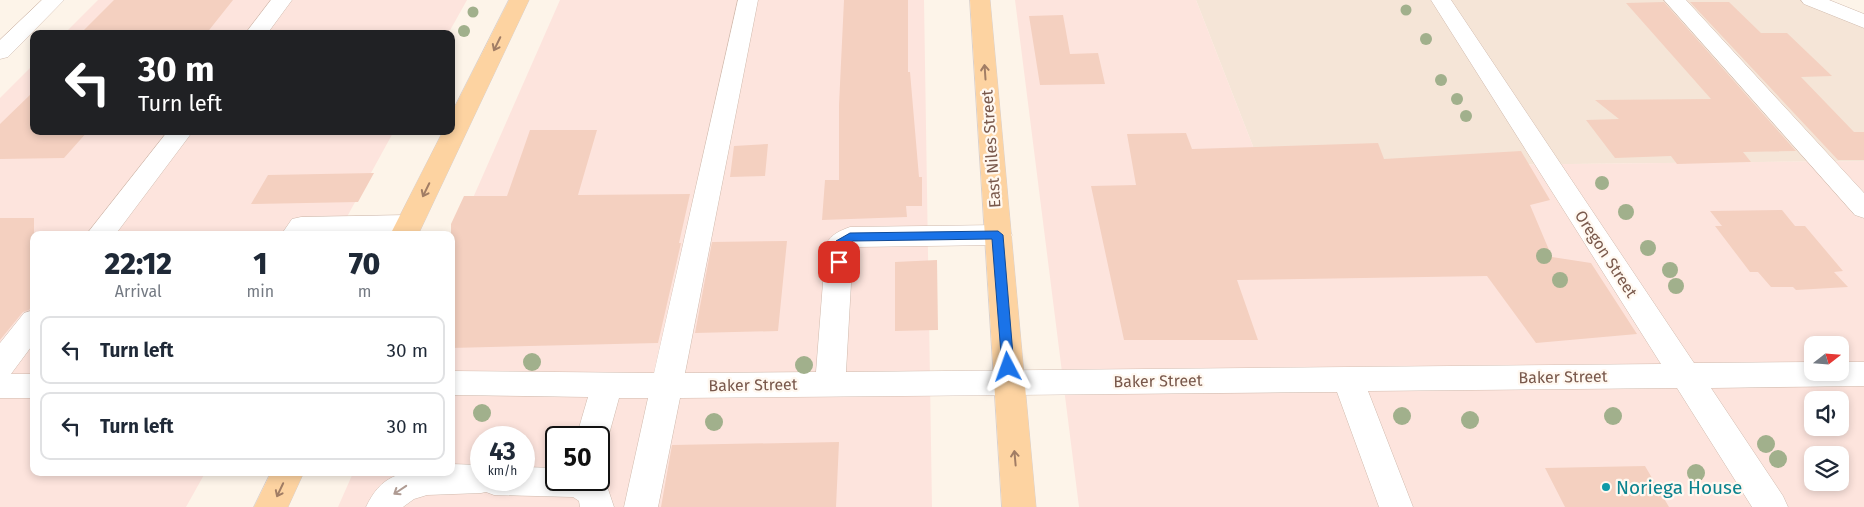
<!DOCTYPE html>
<html lang="en">
<head>
<meta charset="utf-8">
<style>
	body { margin:0; font-family:"Fira Sans",sans-serif; background:#f2f2f3; color:#1f2937; height:100vh; display:flex; flex-direction:column; font-size:19px; white-space:nowrap }
	* { box-sizing:border-box; margin:0 }
	p { font-size:16px; color:#747a83 }
	.icon { flex:none; width:28px; height:28px; fill:none; stroke:currentColor; stroke-width:2; stroke-linecap:round; stroke-linejoin:round }
	.map { position:relative; flex:1; overflow:hidden }
	.panel { position:absolute; left:30px; top:231px; width:425px; height:245px; display:flex; flex-direction:column; background:#fff; border-radius:10px; box-shadow:0 2px 8px #0003 }
	.panel>* { flex:none }
	.hud { position:absolute; left:30px; top:30px; width:425px; height:105px; border-radius:10px; box-shadow:0 2px 8px #0003; background:#202124; color:#fff; overflow:hidden }
	.needle { width:32px; rotate:73deg }
	.controls { position:absolute; left:1804px; top:336px; display:grid; gap:10px }
	.controls a { display:grid; place-items:center; width:45px; height:45px; border-radius:10px; background:#fff; box-shadow:0 2px 8px #0003; font-size:25px }
	.speed { position:absolute; left:470px; top:426px; display:flex; gap:10px; font-size:25px; font-weight:700; text-align:center }
	.speed>* { display:grid; place-content:center; width:65px; height:65px; border-radius:50%; background:#fff; box-shadow:0 2px 8px #0003; line-height:1 }
	.speed small { font-size:12px; font-weight:400 }
	.speed .limit { border:2px solid #111; border-radius:8px; background:#fff; color:#111 }
	.pin { position:absolute; display:grid; place-items:center; width:42px; height:42px; color:#fff; margin:-21px; border-radius:10px; box-shadow:0 2px 8px #0006 }
	.me { position:absolute; width:55px; margin:-28px; rotate:356deg; stroke-linejoin:round; filter:drop-shadow(0 0 4px #0008) }
	.turn { display:flex; align-items:center; gap:18px; height:105px; padding:0 25px; font-size:22px }
	.turn .icon { width:65px; height:65px; stroke-width:2.5 }
	.turn b { display:block; font-size:35px; line-height:42px }
	.eta { display:flex; justify-content:space-evenly; align-items:center; height:85px; text-align:center }
	.eta b { font-size:30px; font-weight:800; line-height:35px }
	ul { padding:0; list-style:none }
	li { display:flex; align-items:center; gap:15px; height:68px; margin:0 10px 8px; padding:0 15px; border:2px solid #e0e1e3; border-radius:10px }
	li div { flex:1 }
	li b { display:block; font-size:19px }
	li em { font-style:normal }
	.map>svg:first-child { display:block }
	.residential { fill:#f5e5d7 }
	.commercial { fill:#fde4dd; fill-rule:evenodd }
	.building { fill:#f4d0c0 }
	.lines { fill:none; stroke-linecap:round; stroke-linejoin:round }
	.minor-casing { stroke:#d0baad; stroke-width:1 }
	.major-casing { stroke:#d9d0cd; stroke-width:1 }
	.minor { fill:#fff; fill-rule:evenodd }
	.major { fill:#fdd3a1; fill-rule:evenodd }
	.tree { fill:#a1b08c }
	.oneway { stroke:#a17d65 }
	.oneway2 { stroke:#af9b93 }
	.route { fill:#1a73e8; stroke:#114b97 }
	.culture-dot { fill:#0f9aa8; stroke:#fff8f0; stroke-width:2 }
	.labels { text-anchor:middle; dominant-baseline:central; stroke-width:4.5; stroke-linejoin:round; paint-order:stroke }
	.street-label { font-size:16px; fill:#79584b; stroke:#fff8f0 }
	.near-culture-label { font-size:19px; fill:#0d838f; stroke:#fff8f0; text-anchor:start }
</style>
</head>
<body>
<div class="map">
<svg width="1864" height="507" viewBox="0 0 1864 507">
	<rect width="100%" height="100%" fill="#fdf4e9"/>
	<path class="residential" d="M1196 0H1822L1864 17V161L1261 167Z"/>
	<path class="commercial" d="M98 0H467L448 34H64Z
		M560 0H924L932 507H338L353 473 451 472V248ZM481 438H524V480H481ZM556 438H599V480H556Z
		M1015 0H1196L1261 167 1864 161V507H1079ZM1812 345H1840V372H1812ZM1812 400H1840V428H1812ZM1812 455H1840V482H1812Z
		M34 64V131H394L337 235H34V472L205 473 186 507H0V98Z"/>
	<path class="building" d="M114 0H233L206 34H80Z
		M844 0H908V72H910L919 177H922V206H906L907 217 822 220 825 180H839V105Z
		M1664 2 1796 151 1743 152 1751 162 1677 164 1671 156 1615 158 1586 120 1619 119 1595 100 1711 99 1626 3Z
		M1690 2H1729L1761 33H1787L1832 76 1801 77 1854 132H1864V160H1838Z
		M1063 15 1070 54 1098 53 1105 84 1040 85 1029 16Z
		M34 91V131H88L64 158 0 159V124Z
		M530 130H597L578 195 690 194 679 243H681L658 343 451 348V224L464 196H507Z
		M1186 133 1192 149 1378 143 1384 159 1521 151 1550 200 1530 205 1552 257 1591 263 1637 334 1536 343 1487 276 1237 280 1258 340H1124L1091 186 1136 185 1127 134Z
		M768 144 765 176 730 177 734 146Z
		M374 173 358 202 251 204 268 175Z
		M1782 210 1795 226H1805L1843 271 1834 272 1848 287 1796 290 1793 287H1771L1758 272H1750L1715 226H1722L1710 211Z
		M0 218H34V303L29 310 23 312 0 340Z
		M787 241 778 331 695 333 712 242Z
		M937 260 938 330 895 331V262Z
		M839 442 836 507H661L672 445Z
		M1645 466 1669 507H1565L1545 468Z"/>
	<g class="lines">
		<defs>
			<path id="minor" d="M42 0H64L8 57 0 59V40Z
				M271 0H292L267 34H245Z
				M738 0H758L685 373 816 372 826 244C832 234 839 231 850 227L998 225 1008 228 1012 235 1008 242 998 245 856 247 853 248 846 372 1661 364 1431 0H1451L1694 363 1812 362V372H1840V362H1864V386L1711 388 1783 496 1788 507H1752L1677 388 1368 391 1413 507H1379L1337 392 680 398 658 507H624L648 398H619L608 438 603 448 599 449V438H576L588 397 451 395V371L654 373Z
				M1664 0H1686L1864 193V218L1855 215Z
				M1801 0H1829L1864 14V28L1804 4Z
				M168 131H193L115 235H86Z
				M409 215 418 217 422 224 418 231 409 233 281 235 292 219 301 217Z
				M34 310V343L11 374H34V398H0V343L24 313Z
				M451 464 481 465V480H524V467L556 468V480H599V478L606 483 614 507H580L579 501 573 497 494 495 486 492 481 493 427 495 414 499 403 507H366C385 466 412 472 451 472Z"/>
			<path id="major" d="M509 0H529L418 235H390L443 131H451V114Z
				M970 0H990L1036 507H1002Z
				M271 472H304L288 507H254Z"/>
		</defs>
		<use href="#minor" class="minor-casing"/>
		<use href="#major" class="major-casing"/>
		<use href="#minor" class="minor"/>
		<use href="#major" class="major"/>
	</g>
	<g class="tree">
		<circle cx="1406" cy="10" r="5.5"/>
		<circle cx="473" cy="12" r="5.5"/>
		<circle cx="464" cy="31" r="6"/>
		<circle cx="1426" cy="39" r="6"/>
		<circle cx="1441" cy="80" r="6"/>
		<circle cx="1457" cy="99" r="6"/>
		<circle cx="1466" cy="116" r="6"/>
		<circle cx="1602" cy="183" r="7"/>
		<circle cx="1626" cy="212" r="8"/>
		<circle cx="1648" cy="248" r="8"/>
		<circle cx="1544" cy="256" r="8"/>
		<circle cx="1670" cy="270" r="8"/>
		<circle cx="1560" cy="280" r="8"/>
		<circle cx="1676" cy="286" r="8"/>
		<circle cx="532" cy="362" r="9"/>
		<circle cx="804" cy="365" r="9"/>
		<circle cx="482" cy="413" r="9"/>
		<circle cx="1402" cy="416" r="9"/>
		<circle cx="1613" cy="416" r="9"/>
		<circle cx="1470" cy="420" r="9"/>
		<circle cx="714" cy="422" r="9"/>
		<circle cx="1766" cy="444" r="9"/>
		<circle cx="1778" cy="459" r="9"/>
		<circle cx="1696" cy="473" r="9"/>
	</g>
	<defs><path id="oneway-shaft" d="M-6 0H5M1.5-3L5.5 0L1.5 3" fill="none" stroke-width="1.6" stroke-linecap="round" stroke-linejoin="round" transform="scale(1.25)"/></defs>
	<g class="oneway">
		<use href="#oneway-shaft" transform="translate(497 44) rotate(116)"/>
		<use href="#oneway-shaft" transform="translate(985 72) rotate(-94)"/>
		<use href="#oneway-shaft" transform="translate(426 190) rotate(116)"/>
		<use href="#oneway-shaft" transform="translate(1015 458) rotate(-95)"/>
		<use href="#oneway-shaft" transform="translate(280 490) rotate(115)"/>
	</g>
	<use class="oneway2" href="#oneway-shaft" transform="translate(400 490) rotate(146)"/>
	<path class="route" d="M998 231 1003 235 1014 367 1013 370H1004L1002 367 992 239 853 241 846 246 843 264H835L833 262 836 241 850 233Z"/>
	<circle class="culture-dot" cx="1606" cy="487" r="5"/>
	<g class="labels">
		<g class="street-label">
			<text transform="translate(991 149) rotate(-94)">East Niles Street</text>
			<text transform="translate(1606 254) rotate(57)">Oregon Street</text>
			<text transform="translate(1563 377) rotate(-1)">Baker Street</text>
			<text transform="translate(1158 381) rotate(-1)">Baker Street</text>
			<text transform="translate(753 385) rotate(-1)">Baker Street</text>
		</g>
		<g class="near-culture-label">
			<text x="1616" y="487">Noriega House</text>
		</g>
	</g>
</svg>
<div class="controls">
<a><svg class="needle" viewBox="-14 -14 28 28"><path d="M0-13l5 13h-10z" fill="#e53935"/><path d="M0 13l5-13h-10z" fill="#747a83"/></svg></a>
<a><svg class="icon" aria-label="sound" viewBox="0 0 24 24"><path d="M4 9h4l5-4v14l-5-4H4zM17 9q2 3 0 6"/></svg></a>
<a><svg class="icon" aria-label="layers" viewBox="0 0 24 24"><path d="M12 4l9 5-9 5-9-5zM3 14l9 5 9-5"/></svg></a>
</div>
<div class="speed"><div>43<small>km/h</small></div><div class="limit">50</div></div>
<div class="pin" style="left:839px;top:262px;background:#d93025"><svg class="icon" aria-label="arrive" viewBox="0 0 24 24"><path d="M6 21V4h12l-3 4 3 4H6"/></svg></div>
<svg class="me" style="left:1008px;top:367px" viewBox="-20 -20 40 40"><path d="M0-17L14 15 0 8-14 15z" fill="#1a73e8" stroke="#fff" stroke-width="4"/></svg>
<div class="hud">
<div class="turn"><svg class="icon" aria-label="left" viewBox="0 0 24 24"><path d="M17 20v-9H6M10 6l-5 5 5 5"/></svg><div><b>30 m</b>Turn left</div></div>
</div>
<section class="panel">
<div class="eta">
<div><b>22:12</b><p>Arrival</p></div>
<div><b>1</b><p>min</p></div>
<div><b>70</b><p>m</p></div>
</div>
<ul>
<li><svg class="icon" aria-label="left" viewBox="0 0 24 24"><path d="M17 20v-9H6M10 6l-5 5 5 5"/></svg><div><b>Turn left</b></div><em>30 m</em></li>
<li><svg class="icon" aria-label="left" viewBox="0 0 24 24"><path d="M17 20v-9H6M10 6l-5 5 5 5"/></svg><div><b>Turn left</b></div><em>30 m</em></li>
</ul>
</section>
</div>
</body>
</html>
